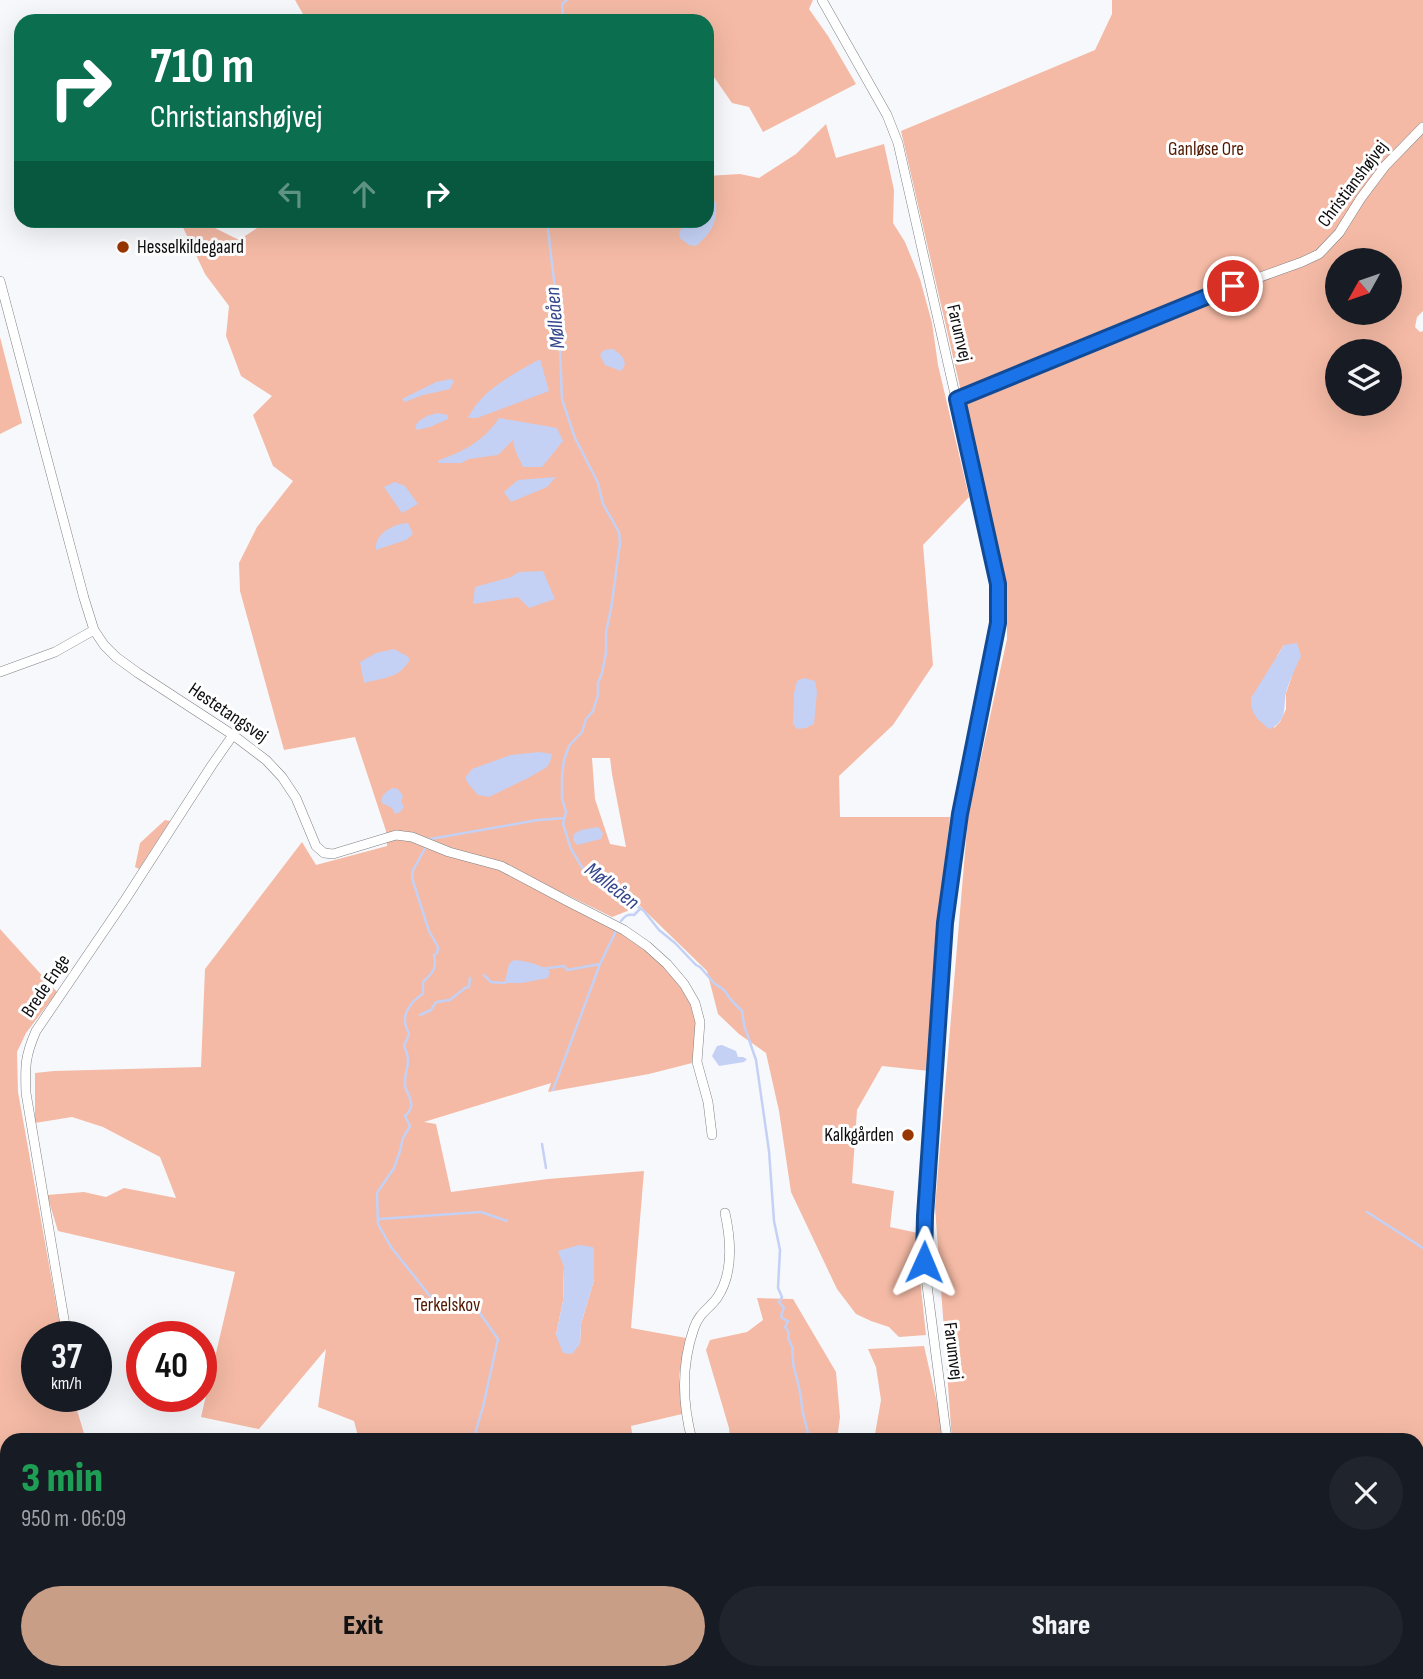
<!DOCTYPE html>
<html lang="en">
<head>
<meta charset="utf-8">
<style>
	body { margin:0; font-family:"Sofia Sans Condensed",sans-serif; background:#20242c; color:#f1f3f6; height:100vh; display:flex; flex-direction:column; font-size:26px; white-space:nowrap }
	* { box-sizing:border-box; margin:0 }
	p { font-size:23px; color:#9ea1a6 }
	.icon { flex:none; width:38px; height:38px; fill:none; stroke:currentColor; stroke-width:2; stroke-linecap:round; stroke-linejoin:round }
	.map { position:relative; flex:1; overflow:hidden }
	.sheet { position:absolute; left:0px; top:1433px; width:1424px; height:247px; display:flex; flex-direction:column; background:#171b24; border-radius:21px 21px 0 0; box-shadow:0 7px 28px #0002 }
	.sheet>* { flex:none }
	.hud { position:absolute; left:14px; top:14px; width:700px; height:214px; border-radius:21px; box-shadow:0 7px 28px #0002; background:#0b6e4f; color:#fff; overflow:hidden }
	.needle { width:46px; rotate:230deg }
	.controls { position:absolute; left:1325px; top:248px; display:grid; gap:14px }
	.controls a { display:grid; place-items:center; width:77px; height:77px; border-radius:50%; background:#171b24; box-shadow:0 7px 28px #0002; font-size:35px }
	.speed { position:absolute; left:21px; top:1321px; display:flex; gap:14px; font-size:35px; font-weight:700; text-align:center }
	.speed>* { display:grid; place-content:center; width:91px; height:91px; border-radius:50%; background:#171b24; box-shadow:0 7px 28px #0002; line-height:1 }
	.speed small { font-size:18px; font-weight:400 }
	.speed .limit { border:10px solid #d22; background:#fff; color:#111 }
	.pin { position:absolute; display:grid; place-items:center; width:60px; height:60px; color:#fff; margin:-30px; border:4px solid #fff; border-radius:50%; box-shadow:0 2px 7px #0007 }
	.me { position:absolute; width:77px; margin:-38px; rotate:1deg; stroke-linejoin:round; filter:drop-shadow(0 0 5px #0008) }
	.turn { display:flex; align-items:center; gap:24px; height:147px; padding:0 21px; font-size:32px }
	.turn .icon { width:91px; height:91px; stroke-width:2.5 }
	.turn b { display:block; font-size:49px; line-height:60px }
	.lanes { display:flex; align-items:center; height:66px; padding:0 21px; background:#0003; justify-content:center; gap:35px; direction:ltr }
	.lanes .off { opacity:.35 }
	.round { display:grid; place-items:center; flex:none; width:74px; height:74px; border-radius:37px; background:#20242c }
	.overview { display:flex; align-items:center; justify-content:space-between; height:119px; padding:0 21px }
	h1 { font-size:42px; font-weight:800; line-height:52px; color:#1e9e55 }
	.button { display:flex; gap:14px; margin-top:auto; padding:14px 21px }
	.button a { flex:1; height:80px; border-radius:42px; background:#c99e87; color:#111; font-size:28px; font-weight:800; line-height:80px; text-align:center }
	.button a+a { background:#20242c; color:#f1f3f6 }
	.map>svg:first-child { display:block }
	.green { fill:#f4baa5; fill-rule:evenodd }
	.water { fill:#c4d1f5 }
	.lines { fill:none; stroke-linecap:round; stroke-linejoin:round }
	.stream { stroke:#c4d1f5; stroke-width:2.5 }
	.minor-casing { stroke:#7f8083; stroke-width:10 }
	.minor { stroke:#fff; stroke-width:9 }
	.route-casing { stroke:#114b97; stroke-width:18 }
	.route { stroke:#1a73e8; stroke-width:12 }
	.poi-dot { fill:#993500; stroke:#fff; stroke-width:2.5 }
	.labels { text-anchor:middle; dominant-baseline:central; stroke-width:6; stroke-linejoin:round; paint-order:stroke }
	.park-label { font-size:19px; fill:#511800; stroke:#fff }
	.street-label { font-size:19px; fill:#0d0d0f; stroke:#fff }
	.poi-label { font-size:19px; fill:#0d0d0f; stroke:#fff; text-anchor:start }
	.water-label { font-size:21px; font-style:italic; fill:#35478c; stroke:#fff }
</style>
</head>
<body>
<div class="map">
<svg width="1423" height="1679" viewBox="0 0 1423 1679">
	<rect width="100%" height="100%" fill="#f7f8fc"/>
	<path class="green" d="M295 0H813L809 9 828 36 856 84 763 132 749 107 732 103 707 67V21H307Z
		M1112 0H1423V311L1417 317 1415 327 1420 332 1423 331V1679H864L863 1673H1418V1440H952L935 1207 968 817 1007 639V591L901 131 1095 50 1112 14ZM1337 261H1390V313H1337ZM1337 352H1390V404H1337ZM1284 645 1292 676 1286 693V709L1280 722 1274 728 1277 656Z
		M826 124 836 158 884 144 894 190 893 223 905 242 920 279 932 323 938 365 969 497 923 545 933 665 893 725 839 776 840 817H950L938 919 929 1071 882 1066 857 1110 852 1183 894 1191 890 1227 918 1233V1260L926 1335 899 1337 889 1327 871 1321 856 1314 837 1289 791 1192 779 1111 766 1053 739 1034 718 1014 707 971 640 906 612 917 565 894 543 886C593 915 678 954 695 1015 699 1027 695 1045 694 1058L692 1063 649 1074 548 1092 551 1083 424 1122 436 1124 451 1192 548 1179 644 1171 631 1328 686 1338 679 1376 682 1414 631 1426 633 1440H359L354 1421 318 1407 326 1349 259 1429 201 1417 235 1272 58 1231 47 1195 84 1192 106 1197 124 1188 176 1198 160 1157 103 1127 72 1117 35 1123V1073L54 1071 201 1067 205 969 302 842 316 865 387 846 386 831 355 737 284 750 240 591 239 563 257 527 293 481 273 466 253 415 272 396 241 376 226 336 229 306 205 274 180 221H206L209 225 239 240 263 224 261 220H707V176L740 174 759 178 796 154ZM592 758H610L612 774 626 847 610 844 595 799ZM564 1267 594 1280 581 1324 580 1344 556 1335 563 1301Z
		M0 337 22 423 0 434Z
		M165 820 170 821 139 869 135 867 140 843Z
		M0 929 57 992 26 1033 17 1052 18 1092 62 1337H37V1396L73 1397 86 1440H7V1673H146V1679H0Z
		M757 1298 793 1299 836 1372 840 1417 837 1440H730L729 1428 706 1350 710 1340 747 1332 763 1320Z
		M924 1346 940 1416 943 1440H874L881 1400 876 1367 868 1349Z
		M358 1673H798L799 1679H356Z"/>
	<path class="water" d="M711 200 716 202C718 222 711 233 696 246L689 245 680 238 679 232 688 221 707 220V201Z
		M613 349C621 354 630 362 621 371L605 365 600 355 604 350Z
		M540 359 549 391 477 418H468C481 390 515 373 540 359Z
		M451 379 454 381 450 389 423 395 405 402 402 399 436 382Z
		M437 413 448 415V419L430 427 417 430 415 426 419 421 427 416Z
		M499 418 557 428 563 441 542 467H523L515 450 513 440 498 455 469 459 461 463H438L439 460C463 452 485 440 499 418Z
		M556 477 547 487 511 502 504 492 518 480Z
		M395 482 405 486 418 504 402 513 384 487Z
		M408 523 413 534 406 540 376 550C374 533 394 524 408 523Z
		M543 571 555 599 529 608 518 597 473 604 475 587 511 577 519 572Z
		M1297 643 1301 656C1296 667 1291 677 1287 689 1282 704 1290 721 1269 729 1258 720 1250 714 1251 698L1284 645Z
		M394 649 407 656 410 659C401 678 383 678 364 683L360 662 376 653Z
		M804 678 815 681 817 692 814 724 806 728 797 729 793 724 794 693 797 681Z
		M539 752 552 754 550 762 547 767 528 778 489 797 478 795 470 786 465 778 472 769 511 755Z
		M392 788 398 789 403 796 401 801 404 807 400 812 395 814 392 808 382 803C380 796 386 792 392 788Z
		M598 827 603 833 601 839 577 845 573 840 574 834 581 830Z
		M514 960C527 961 538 964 550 971L548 978 522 983H507L505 981 509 964Z
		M722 1045 736 1051 738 1057H743L747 1059 744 1062 719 1066 712 1056 717 1046Z
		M579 1245 593 1247 594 1249V1280L581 1324 580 1344 572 1354 563 1353 556 1335 563 1301 564 1278V1267L558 1251Z"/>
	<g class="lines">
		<path class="stream" d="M554 21 563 15 562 4 567 0
			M547 220 559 324 562 399 575 438 598 483 603 504 619 532 620 543 611 609 606 632V653L602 673 598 683V695L593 711 586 719 582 732 569 746 564 760 562 776V798L566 812 563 824 571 849 582 867 644 911 659 930 675 943 696 965 700 967 714 983 724 990 732 1001 742 1011 744 1025 756 1060 769 1151 774 1221 780 1250 778 1288 782 1297 779 1302 784 1308 781 1315 782 1318 788 1321 785 1327C788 1331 790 1332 788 1338L793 1349 792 1351C794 1357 792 1362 794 1368 798 1382 801 1393 802 1407 803 1418 808 1428 809 1440
			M430 839 538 820 564 818
			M427 845 413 870 412 878 429 931 438 947 437 953 434 955C437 968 433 973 423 982V994C414 999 404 1010 405 1022 405 1026 408 1030 409 1034L404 1046C413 1064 404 1068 405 1085 406 1093 413 1099 411 1107 410 1112 409 1112 405 1116L410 1126 403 1138 400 1151 394 1168 377 1193 378 1224 391 1247 430 1296 453 1306 466 1305 479 1312 498 1339 483 1407 473 1440
			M621 921C625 916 627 914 634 915L640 909
			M541 969 564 966 567 970 600 964
			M484 975 491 982 504 983 509 981
			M420 1015 431 1010 436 1002 450 1000 465 988 469 987 470 978
			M553 1090 600 964 616 931
			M542 1144 546 1168
			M1367 1212 1423 1248
			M379 1219 481 1212 507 1221
			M1418 1478 1423 1475
			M844 1673 846 1679
			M433 1679 434 1673"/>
		<defs>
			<path id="minor" d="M822 0 887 115 898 143 998 584V623L960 812 945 923 925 1216 924 1262 947 1440
				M0 281 84 598 94 630 104 645 116 657 138 673 233 735 266 760 282 777 296 798 316 846 324 853 333 854 396 835 412 837 449 852 501 866 569 902 624 930 647 946 667 964 684 984 695 1003 700 1022 697 1062 708 1102 712 1135
				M957 399 1205 297 1302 262 1319 254 1339 233 1361 198 1385 166 1423 127
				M0 672 55 652 94 630
				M67 1337 26 1093C25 1066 25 1056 36 1031L125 900 212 765 233 735
				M692 1440C682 1402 681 1365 694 1328 699 1313 709 1309 717 1298 734 1273 731 1240 725 1213
				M778 1673 779 1679
				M971 1673 974 1679
				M934 1679 936 1673"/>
		</defs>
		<use href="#minor" class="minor-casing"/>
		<use href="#minor" class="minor"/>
	</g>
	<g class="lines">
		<defs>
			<path id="route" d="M924 1262 925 1216 945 923 960 814 998 623V584L957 399 1233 286"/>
		</defs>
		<use href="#route" class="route-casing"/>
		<use href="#route" class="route"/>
	</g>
	<g class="poi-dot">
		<circle cx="123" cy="247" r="7"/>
		<circle cx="908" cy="1135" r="7"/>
	</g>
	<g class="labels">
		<g class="park-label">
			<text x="1206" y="149">Ganløse Ore</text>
			<text x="447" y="1305">Terkelskov</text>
		</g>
		<g class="street-label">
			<text transform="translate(1353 184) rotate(-53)">Christianshøjvej</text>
			<text transform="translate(959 333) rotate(77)">Farumvej</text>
			<text transform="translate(228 713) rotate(34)">Hestetangsvej</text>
			<text transform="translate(46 986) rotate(-56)">Brede Enge</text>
			<text transform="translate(953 1351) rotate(83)">Farumvej</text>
		</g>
		<g class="poi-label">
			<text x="137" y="247">Hesselkildegaard</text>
			<text x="894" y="1135" text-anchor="end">Kalkgården</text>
		</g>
		<g class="water-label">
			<text transform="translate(555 318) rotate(-95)">Mølleåen</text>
			<text transform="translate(612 886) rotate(38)">Mølleåen</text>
		</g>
	</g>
</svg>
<div class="controls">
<a><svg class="needle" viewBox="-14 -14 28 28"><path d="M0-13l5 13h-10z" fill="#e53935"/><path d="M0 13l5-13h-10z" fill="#9ea1a6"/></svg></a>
<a><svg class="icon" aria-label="layers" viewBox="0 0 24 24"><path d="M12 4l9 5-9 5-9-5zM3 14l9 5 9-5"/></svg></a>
</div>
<div class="speed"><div>37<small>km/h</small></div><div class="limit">40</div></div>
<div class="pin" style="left:1233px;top:286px;background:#d93025"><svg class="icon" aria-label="arrive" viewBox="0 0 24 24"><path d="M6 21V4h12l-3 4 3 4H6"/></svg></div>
<svg class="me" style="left:924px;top:1262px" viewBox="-20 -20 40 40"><path d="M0-17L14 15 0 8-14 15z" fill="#1a73e8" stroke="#fff" stroke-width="4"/></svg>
<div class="hud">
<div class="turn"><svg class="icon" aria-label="right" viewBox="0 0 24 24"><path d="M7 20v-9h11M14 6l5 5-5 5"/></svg><div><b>710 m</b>Christianshøjvej</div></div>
<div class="lanes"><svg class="icon off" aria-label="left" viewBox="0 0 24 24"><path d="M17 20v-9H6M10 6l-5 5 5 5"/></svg><svg class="icon off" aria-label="ahead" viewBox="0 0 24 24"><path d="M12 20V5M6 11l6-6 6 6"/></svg><svg class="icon" aria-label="right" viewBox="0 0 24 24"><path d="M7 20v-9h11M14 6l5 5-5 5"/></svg></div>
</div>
<section class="sheet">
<div class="overview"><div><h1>3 min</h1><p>950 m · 06:09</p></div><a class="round"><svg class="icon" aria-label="close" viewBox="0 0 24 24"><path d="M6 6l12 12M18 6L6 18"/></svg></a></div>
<div class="button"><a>Exit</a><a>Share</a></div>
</section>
</div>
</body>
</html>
